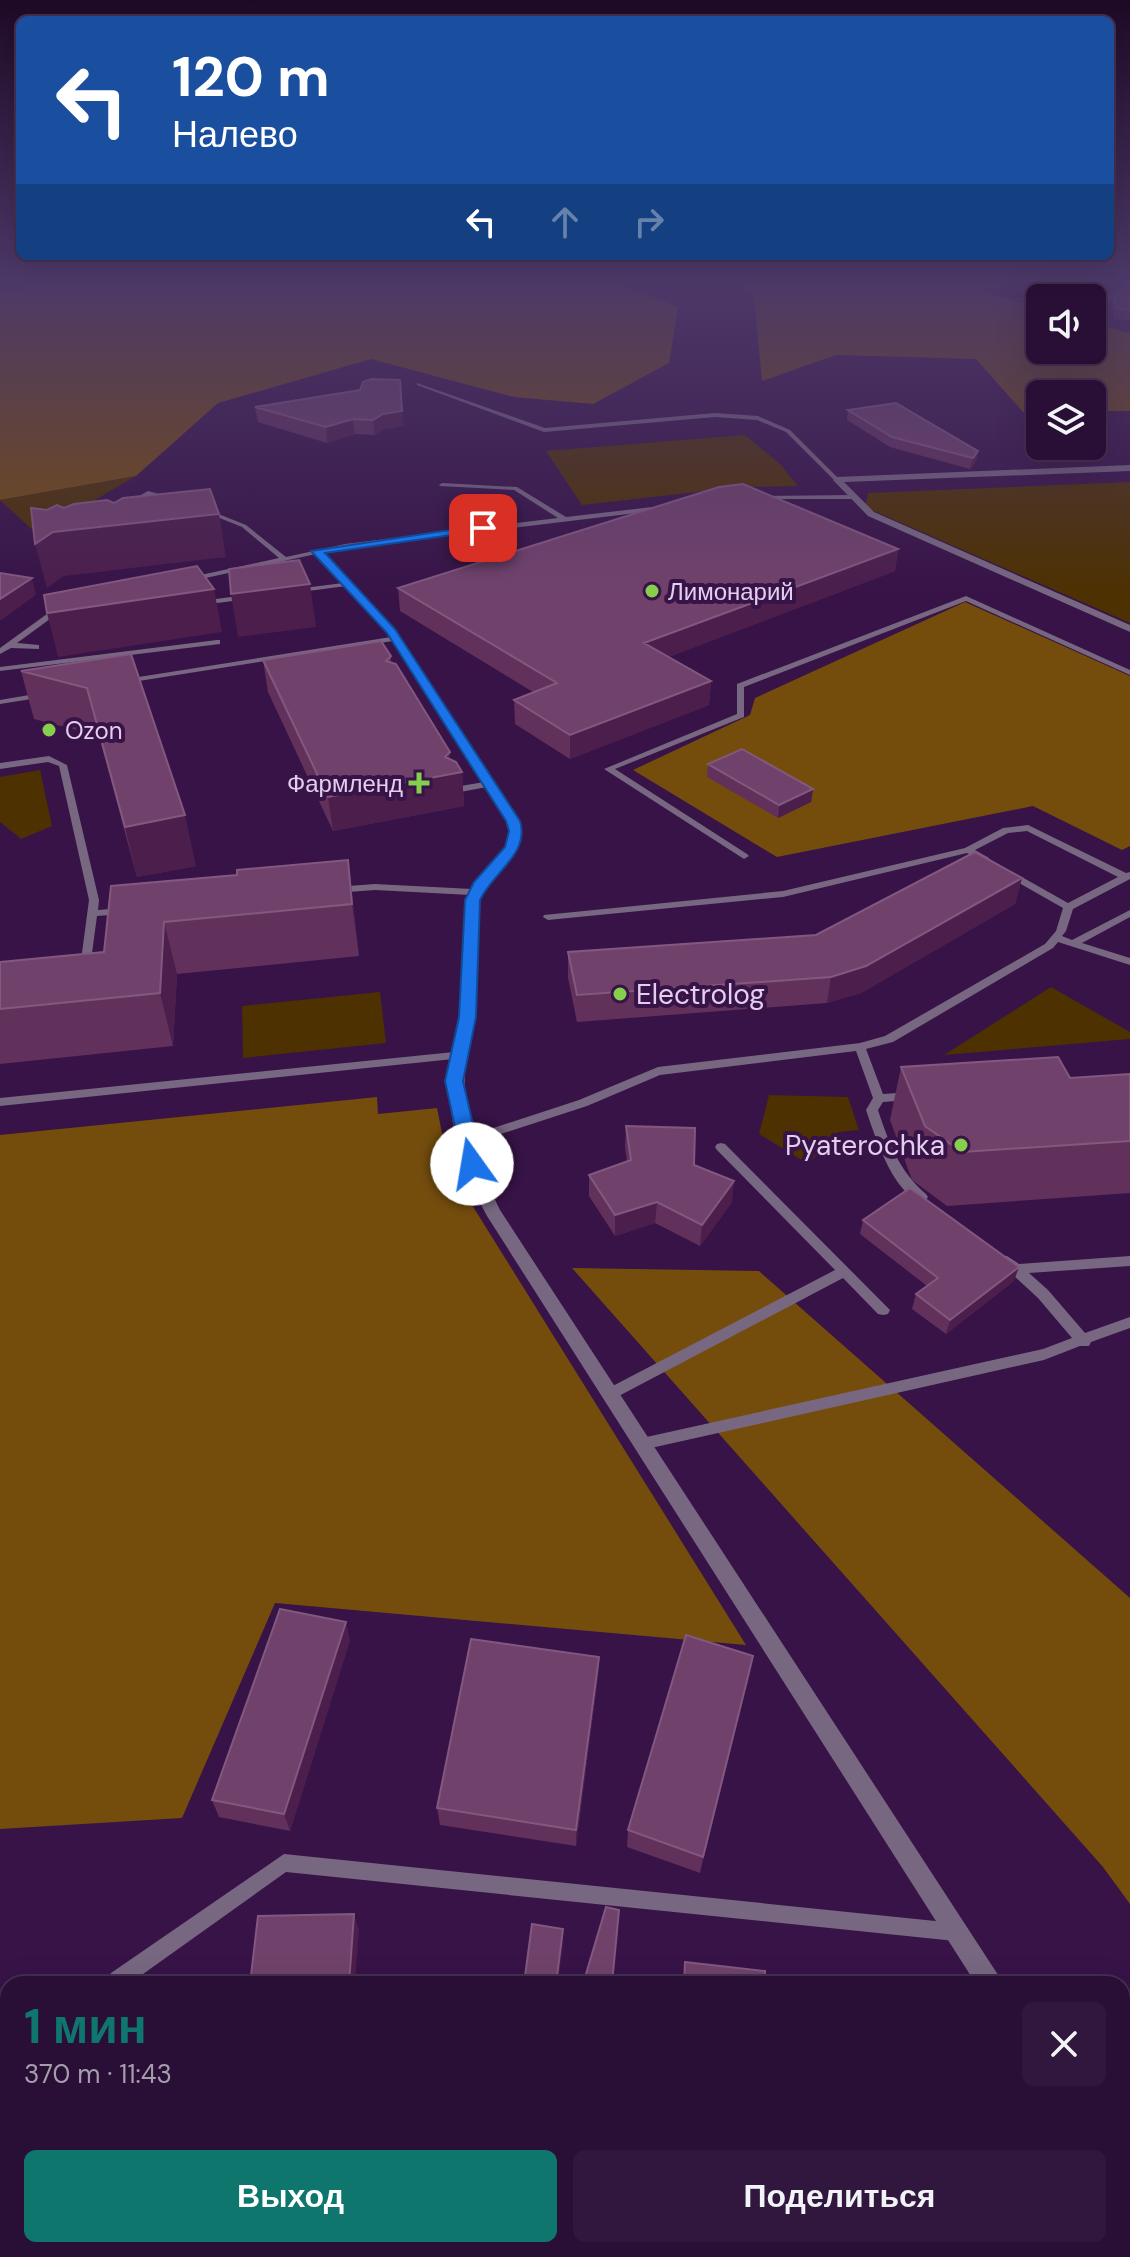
<!DOCTYPE html>
<html lang="ru">
<head>
<meta charset="utf-8">
<style>
	body { margin:0; font-family:"DM Sans",sans-serif; background:#31173d; color:#f1f3f6; height:100vh; display:flex; flex-direction:column; font-size:30px; white-space:nowrap }
	* { box-sizing:border-box; margin:0 }
	p { font-size:26px; color:#a59cad }
	.icon { flex:none; width:44px; height:44px; fill:none; stroke:currentColor; stroke-width:2; stroke-linecap:round; stroke-linejoin:round }
	.map { position:relative; flex:1; overflow:hidden }
	.drawer { position:absolute; left:0px; top:1976px; width:1130px; height:282px; display:flex; flex-direction:column; background:#290e35; border-radius:24px 24px 0 0; box-shadow:0 8px 32px #0002,0 0 0 2px #452e50 }
	.drawer>* { flex:none }
	.guide { position:absolute; left:16px; top:16px; width:1098px; height:244px; border-radius:12px; box-shadow:0 8px 32px #0002,0 0 0 2px #452e50; background:#1a4fa0; color:#fff; overflow:hidden }
	.controls { position:absolute; left:1026px; top:284px; display:grid; gap:16px }
	.controls a { display:grid; place-items:center; width:80px; height:80px; border-radius:12px; background:#290e35; box-shadow:0 8px 32px #0002,0 0 0 2px #452e50; font-size:40px }
	.pin { position:absolute; display:grid; place-items:center; width:68px; height:68px; color:#fff; margin:-34px; border-radius:16px; box-shadow:0 4px 12px #0006 }
	.me { position:absolute; width:88px; margin:-44px; rotate:347deg; stroke-linejoin:round; filter:drop-shadow(0 0 6px #0008) }
	.turn { display:flex; align-items:center; gap:28px; height:168px; padding:0 24px; font-size:36px }
	.turn .icon { width:104px; height:104px; stroke-width:2.5 }
	.turn b { display:block; font-size:56px; line-height:68px }
	.lanes { display:flex; align-items:center; height:76px; padding:0 24px; background:#0003; justify-content:center; gap:40px; direction:ltr }
	.lanes .off { opacity:.35 }
	.round { display:grid; place-items:center; flex:none; width:84px; height:84px; border-radius:12px; background:#31173d }
	.head { display:flex; align-items:center; justify-content:space-between; height:136px; padding:0 24px }
	h1 { font-size:48px; font-weight:700; line-height:60px; color:#0f766e }
	.action { display:flex; gap:16px; margin-top:auto; padding:16px 24px }
	.action a { flex:1; height:92px; border-radius:12px; background:#0f766e; color:#fff; font-size:32px; font-weight:700; line-height:92px; text-align:center }
	.action a+a { background:#31173d; color:#f1f3f6 }
	.map>svg:first-child { display:block }
	.green { fill:#4d3101 }
	.forest { fill:#744d0d }
	.lines { fill:none; stroke-linecap:round; stroke-linejoin:round }
	.service { fill:#786781; fill-rule:evenodd }
	.minor { fill:#786781; fill-rule:evenodd }
	.wall { fill:#62315b }
	.shaded-wall { fill:#4b1e4c }
	.building { fill:#70426b; stroke:#82587f; stroke-width:2 }
	.route { fill:#1a73e8; stroke:#114b97; stroke-width:2 }
	.poi-dot { fill:#86cf4c; stroke:#371347; stroke-width:3 }
	.labels { text-anchor:middle; dominant-baseline:central; stroke-width:8; stroke-linejoin:round; paint-order:stroke }
	.far-poi-label { font-size:24px; fill:#e3ceee; stroke:#371347; text-anchor:start }
	.poi-label { font-size:28px; fill:#e3ceee; stroke:#371347; text-anchor:start }
</style>
</head>
<body>
<div class="map">
<svg width="1130" height="2257" viewBox="0 0 1130 2257">
	<rect width="100%" height="100%" fill="#371347"/>
	<path class="green" d="M745 435 780 464 798 486 741 487 582 505 546 451Z
		M136 476 37 534 0 500Z
		M1130 482V623L865 507 868 493Z
		M40 770 52 826 21 839 0 822V777Z
		M1051 987 1130 1032V1039L944 1055Z
		M380 992 386 1043 243 1058 242 1006Z
		M769 1095 848 1097 859 1130 838 1132 808 1164 759 1134Z"/>
	<path class="forest" d="M62 280H611L678 307 669 363 593 404 514 397 371 359 218 403 136 476 0 500V292Z
		M734 280H1034L981 290 1040 309V350H1092V323L1130 333V411H1092V394H1040V412H1023L976 359 836 355 762 381 754 295Z
		M965 602 1130 676V846L1122 850 1033 806 777 857 633 770 750 715 755 698Z
		M377 1097 378 1114 437 1108 449 1168 746 1645 275 1603 182 1818 0 1829V1135Z
		M572 1268 759 1271 1130 1598V1904L1103 1867Z
		M150 2250H1102L1106 2257H149Z"/>
	<g class="lines">
		<path class="service" d="M417 383 545 428 715 413 758 416 790 430 840 480 835 481 786 432 757 420 715 417 544 432 417 385Z
			M442 483 517 487 566 517 661 506 664 508 661 510 345 548 323 553 390 623 518 821C522 858 491 870 477 900L473 1017 463 1058 0 1106V1098L454 1052 461 1017 467 900 470 895 375 890 335 893 330 890 335 887 375 884 472 889C486 870 519 846 507 819 502 808 493 797 487 787L455 793 450 790 455 787 484 782 393 641 126 683 122 681 126 679 391 637 384 626 346 586 293 593V589H296L343 583 316 554 187 582V578L279 558 242 527 202 511V509H206L246 525 286 557 345 544 558 518 514 490 440 486 439 485Z
			M148 491 177 499 178 500 175 502 149 495 128 506 123 505Z
			M758 496 851 495 854 497 851 499H756V497Z
			M246 595H249V599L201 605 197 603 201 601Z
			M966 596 1130 670V675L966 601 744 687V717L615 769 747 854 749 856 744 859 604 769 737 714V684Z
			M58 606 65 608 17 643 39 645V649L11 648 0 654V648Z
			M217 640H220V644L0 671V667Z
			M41 693 45 695 44 697 0 704V700Z
			M49 756 67 765 99 900 98 910 122 908 127 911 122 914 97 916 90 968 85 971 80 968 89 900 59 766 48 762 0 769V763Z
			M1028 825 1126 873 1130 872V879L1073 909 1066 931 1062 936 1072 940 1130 910V917L1082 943 1130 958V965L1058 942 1053 948 893 1042 866 1049 883 1094 911 1092 917 1096 911 1100 883 1102 878 1110C889 1143 899 1171 926 1194L928 1197 926 1200C896 1204 874 1133 866 1110L873 1098 856 1051 660 1075 587 1106 467 1145 461 1141 463 1138 579 1100 658 1067 860 1043 885 1036 1045 944 1056 931 1063 908 1005 875V871H1011L1068 903 1118 877 1027 831 1008 833 975 850 989 858V862L986 863 967 853 783 897 548 920 543 917 544 915 783 891 965 848 1003 828Z
			M721 1143 725 1144 890 1310 888 1314 883 1315 878 1314 843 1278 615 1398 610 1400 605 1398 603 1394 605 1390 835 1270 717 1150 715 1147 717 1144Z
			M1007 1256 1019 1264 1130 1256V1266L1029 1273 1048 1290 1085 1333 1130 1317V1328L1091 1342 1089 1346H1080L1044 1360 642 1450 637 1448 635 1444 637 1440 642 1438 1043 1349 1072 1338 1038 1298 1002 1265 1000 1261 1002 1257Z
			M284 1854 955 1923 962 1925 964 1932 962 1939 955 1941 286 1872 129 1984H107L111 1973Z
			M98 2250H120V2257H98Z"/>
		<path class="minor" d="M1051 280 1130 300V304L1051 282Z
			M1130 465V471L844 482 874 512 1130 625V632L868 516 833 480 837 477Z
			M459 1050 467 1055C458 1109 477 1161 500 1210L1004 1984H976L487 1216C461 1168 443 1110 451 1055Z
			M1122 2174 1130 2177V2214L1122 2211Z"/>
	</g>
	<path class="wall" d="M1110 280H1130V320L1114 319 1112 302 1114 293 1111 292Z
		M360 390 404 426 384 429 375 435 355 434 327 443 258 422 255 407Z
		M848 410 978 451 976 462 970 469 890 447 847 420Z
		M898 549 895 571 668 657 711 681 709 705 570 759 515 724 514 700 533 692 400 611 398 588Z
		M131 654 196 866 137 877 99 736 34 719 21 671Z
		M391 656V663L450 752V759L462 772 464 806 333 831 268 692 263 660Z
		M708 764 813 789 811 802 778 818 707 777Z
		M348 860 359 956 177 974 173 1046 0 1064V962L104 952 237 875Z
		M1022 878 1015 904 861 993 827 1003 577 1022 568 978V952L816 935Z
		M901 1067 1070 1078 1130 1074V1193L947 1206 912 1180 890 1120Z
		M626 1126 694 1165 732 1202 700 1246 655 1223 615 1236 589 1196V1175L627 1161 625 1147Z
		M863 1220 1014 1281 946 1334 912 1309 916 1294 927 1286 860 1234Z
		M350 1640 290 1831 219 1817 212 1800Z
		M753 1656 700 1873 627 1847 628 1830Z
		M599 1657 598 1676 576 1846 440 1825 437 1808Z"/>
	<path class="shaded-wall" d="M402 411 404 426 384 429 375 435 373 420 383 414Z
		M353 419 355 434 327 443 326 427Z
		M978 451 976 462 970 469 973 458Z
		M219 514 226 557 64 576 47 588 35 544 53 532Z
		M898 549 895 571 643 667 644 643Z
		M32 578 36 595 0 621V599Z
		M310 584 316 627 238 637 231 594Z
		M214 589 222 632 58 657 47 613Z
		M711 681 709 705 570 759V735Z
		M450 752 451 774 462 772 464 806 333 831 328 797 445 757Z
		M813 789 811 802 778 818 779 805Z
		M185 815 196 866 137 877 125 827Z
		M348 860 354 911 359 956 352 904Z
		M1022 878 1015 904 861 993 827 1003 831 977Z
		M164 922 177 974 173 1046 160 993Z
		M734 1181 732 1202 700 1246 702 1225Z
		M657 1202 655 1223 615 1236V1215Z
		M1019 1267 1014 1281 946 1334 950 1320Z
		M346 1622 350 1640 290 1831 284 1814Z
		M753 1656 750 1675 700 1873 703 1857Z
		M599 1657 598 1676 576 1846V1830Z
		M354 1914 359 1930 355 1984H349Z
		M563 1929V1944L558 1984H556Z"/>
	<path class="building" d="M1113 280H1130V289L1113 283Z
		M1114 293 1130 298V310L1116 309Z
		M371 379 400 380 402 411 383 414 373 420 353 419 326 427 255 407 360 390 363 382Z
		M896 403 978 451 973 458 892 437 848 410Z
		M743 484 898 549 644 643 711 681 570 735 514 700 557 683 398 588 719 487Z
		M210 489 219 514 53 532 35 544 31 508 47 510 57 505 64 508 74 504 107 500 114 503 123 498Z
		M299 560 310 584 231 594 229 569Z
		M197 566 214 589 47 613 44 595Z
		M0 573 32 578 0 599Z
		M381 641 391 656 386 661 396 664 450 752 445 757 456 762 462 772 328 797 263 660Z
		M131 654 185 815 125 827 87 688 21 671Z
		M742 749 813 789 779 805 708 764Z
		M975 852 1022 878 866 966 831 977 577 995 568 952 816 935Z
		M348 860 352 904 164 922 160 993 0 1009V962L104 952 111 886 237 875V870Z
		M1058 1057 1070 1078 1130 1074V1141L962 1152 925 1126 901 1067Z
		M626 1126 695 1128 694 1165 734 1181 702 1225 657 1202 615 1215 589 1175 631 1160Z
		M910 1188 1019 1267 950 1320 916 1294 938 1278 863 1220Z
		M280 1609 346 1622 284 1814 212 1800Z
		M686 1635 753 1656 703 1857 628 1830Z
		M471 1639 599 1657 576 1830 437 1808Z
		M606 1907 619 1910 612 1984H583Z
		M354 1914 349 1984H250L258 1916Z
		M532 1924 563 1929 556 1984H524Z
		M685 1962 765 1971V1984H684Z"/>
	<linearGradient id="sky" x2="0" y2="1"><stop stop-color="#1e0a27"/><stop offset="0.47" stop-color="#4d3969"/><stop offset="1" stop-color="#4d3969" stop-opacity="0"/></linearGradient>
	<rect width="1130" height="596" fill="url(#sky)"/>
	<path class="route" d="M483 525 487 530 325 553 395 629 520 821C530 854 492 873 480 900L476 1017 463 1081 482 1164 472 1171 463 1164 445 1081 459 1017 465 900 474 882 505 847 509 831 506 821 387 633 311 551Z"/>
	<g class="poi-dot">
		<circle cx="652" cy="591" r="8"/>
		<circle cx="49" cy="730" r="8"/>
		<path d="M415 771h8v8h8v8h-8v8h-8v-8h-8v-8h8z"/>
		<circle cx="620" cy="994" r="8"/>
		<circle cx="961" cy="1145" r="8"/>
	</g>
	<g class="labels">
		<g class="far-poi-label">
			<text x="668" y="591">Лимонарий</text>
			<text x="65" y="730">Ozon</text>
			<text x="403" y="783" text-anchor="end">Фармленд</text>
		</g>
		<g class="poi-label">
			<text x="636" y="994">Electrolog</text>
			<text x="945" y="1145" text-anchor="end">Pyaterochka</text>
		</g>
	</g>
</svg>
<div class="controls">
<a><svg class="icon" aria-label="sound" viewBox="0 0 24 24"><path d="M4 9h4l5-4v14l-5-4H4zM17 9q2 3 0 6"/></svg></a>
<a><svg class="icon" aria-label="layers" viewBox="0 0 24 24"><path d="M12 4l9 5-9 5-9-5zM3 14l9 5 9-5"/></svg></a>
</div>
<div class="pin" style="left:483px;top:528px;background:#d93025"><svg class="icon" aria-label="arrive" viewBox="0 0 24 24"><path d="M6 21V4h12l-3 4 3 4H6"/></svg></div>
<svg class="me" style="left:472px;top:1164px" viewBox="-20 -20 40 40"><circle r="19" fill="#fff"/><path d="M0-13L10 11 0 6-10 11z" fill="#1a73e8"/></svg>
<div class="guide">
<div class="turn"><svg class="icon" aria-label="left" viewBox="0 0 24 24"><path d="M17 20v-9H6M10 6l-5 5 5 5"/></svg><div><b>120 m</b>Налево</div></div>
<div class="lanes"><svg class="icon" aria-label="left" viewBox="0 0 24 24"><path d="M17 20v-9H6M10 6l-5 5 5 5"/></svg><svg class="icon off" aria-label="ahead" viewBox="0 0 24 24"><path d="M12 20V5M6 11l6-6 6 6"/></svg><svg class="icon off" aria-label="right" viewBox="0 0 24 24"><path d="M7 20v-9h11M14 6l5 5-5 5"/></svg></div>
</div>
<section class="drawer">
<div class="head"><div><h1>1 мин</h1><p>370 m · 11:43</p></div><a class="round"><svg class="icon" aria-label="close" viewBox="0 0 24 24"><path d="M6 6l12 12M18 6L6 18"/></svg></a></div>
<div class="action"><a>Выход</a><a>Поделиться</a></div>
</section>
</div>
</body>
</html>
